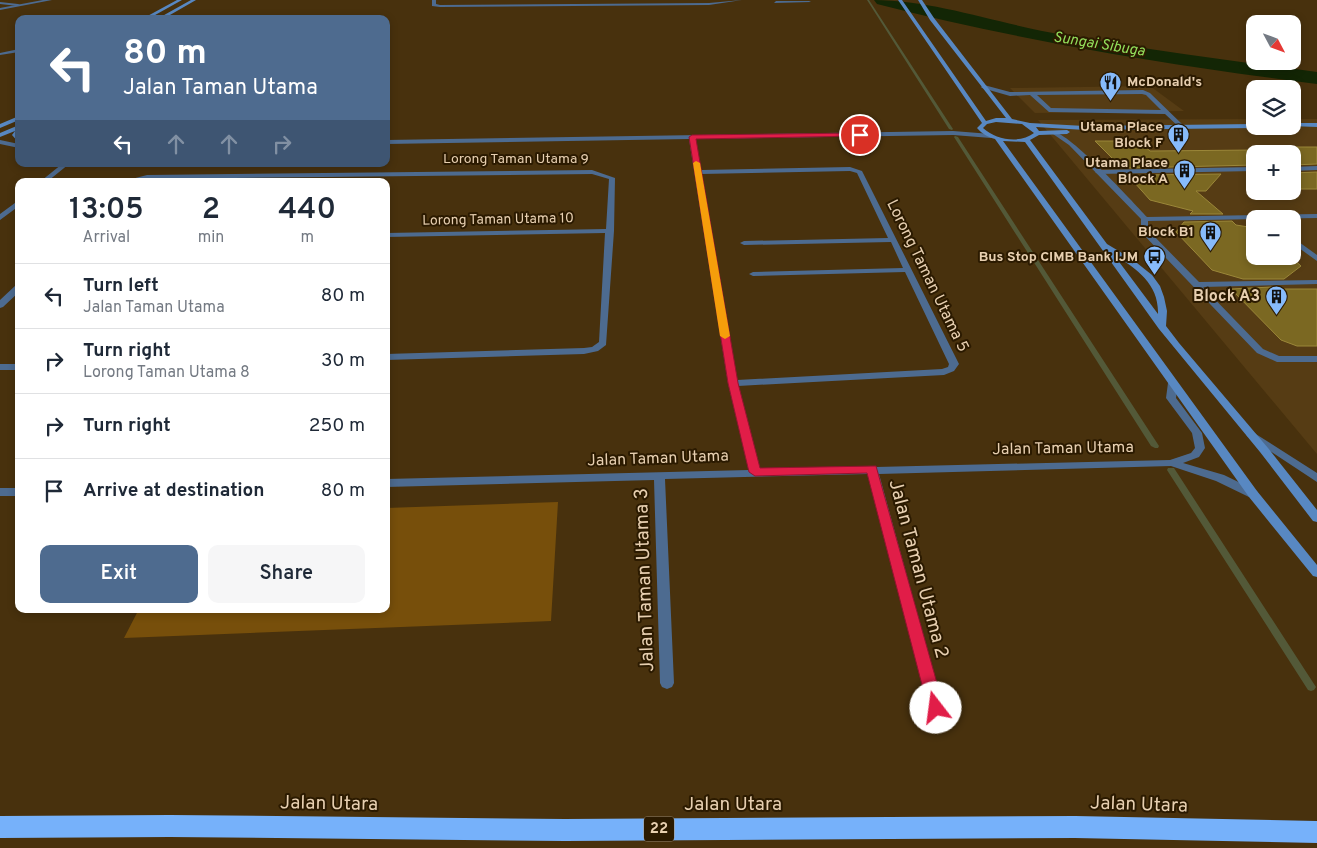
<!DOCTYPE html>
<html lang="en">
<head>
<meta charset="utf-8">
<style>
	body { margin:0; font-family:Overpass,sans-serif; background:#f6f6f7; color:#1f2937; height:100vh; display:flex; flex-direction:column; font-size:19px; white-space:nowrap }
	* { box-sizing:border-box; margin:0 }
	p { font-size:16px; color:#747a83 }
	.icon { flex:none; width:28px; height:28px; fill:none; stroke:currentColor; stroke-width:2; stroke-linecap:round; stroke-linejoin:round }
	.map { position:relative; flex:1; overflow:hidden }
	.panel { position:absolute; left:15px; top:178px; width:375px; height:435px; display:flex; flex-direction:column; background:#fff; border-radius:10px; box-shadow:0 2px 8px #0003 }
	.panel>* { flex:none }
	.hud { position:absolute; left:15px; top:15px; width:375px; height:152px; border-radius:10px; box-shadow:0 2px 8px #0003; background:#4e6b8f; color:#fff; overflow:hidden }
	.needle { width:32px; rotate:131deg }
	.tools { position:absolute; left:1246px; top:15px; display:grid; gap:10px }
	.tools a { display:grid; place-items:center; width:55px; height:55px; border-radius:10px; background:#fff; box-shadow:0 2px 8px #0003; font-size:25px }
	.pin { position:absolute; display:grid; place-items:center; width:42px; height:42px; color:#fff; margin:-21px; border:2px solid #fff; border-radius:50%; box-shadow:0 1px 5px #0007 }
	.me { position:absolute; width:55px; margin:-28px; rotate:345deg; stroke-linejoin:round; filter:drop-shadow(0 0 4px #0008) }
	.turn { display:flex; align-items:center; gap:18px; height:105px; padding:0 25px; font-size:22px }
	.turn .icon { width:65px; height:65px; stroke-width:2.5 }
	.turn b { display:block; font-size:35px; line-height:42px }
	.lanes { display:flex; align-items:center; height:48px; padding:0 25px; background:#0003; justify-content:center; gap:25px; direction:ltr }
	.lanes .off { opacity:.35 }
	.eta { display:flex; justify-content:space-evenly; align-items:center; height:85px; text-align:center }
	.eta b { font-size:30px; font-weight:600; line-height:35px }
	.primary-button { display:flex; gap:10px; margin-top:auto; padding:10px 25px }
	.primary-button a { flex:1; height:58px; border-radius:10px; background:#4e6b8f; color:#fff; font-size:20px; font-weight:600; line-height:58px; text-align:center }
	.primary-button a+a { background:#f6f6f7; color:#1f2937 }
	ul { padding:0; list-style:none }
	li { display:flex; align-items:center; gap:15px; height:65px; padding:0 25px; border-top:1px solid #e0e1e3 }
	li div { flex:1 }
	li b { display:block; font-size:19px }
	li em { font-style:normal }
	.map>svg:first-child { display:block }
	.built { fill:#563c14; fill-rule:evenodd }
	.green { fill:#774f0b }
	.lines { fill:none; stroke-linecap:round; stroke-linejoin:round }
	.stream { fill:#535938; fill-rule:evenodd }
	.river { fill:#132605; fill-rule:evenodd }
	.building { fill:#7b6822; stroke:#9b8739 }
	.lane { fill:#4d6b90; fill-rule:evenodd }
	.street { fill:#4d6b90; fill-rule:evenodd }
	.secondary { fill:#5888c2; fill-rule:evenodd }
	.highway { fill:#76b1fa; fill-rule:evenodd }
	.route { fill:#e11d48; stroke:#92132f }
	.slow { fill:#f59e0b }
	.labels { text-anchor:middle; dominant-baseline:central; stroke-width:4; stroke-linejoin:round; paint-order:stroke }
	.far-poi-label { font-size:14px; font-weight:bold; fill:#e7cfb0; stroke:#2b1a00; text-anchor:end }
	.far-street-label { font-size:14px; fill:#e7cfb0; stroke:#2b1a00 }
	.far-water-label { font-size:15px; font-style:italic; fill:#92df5b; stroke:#2b1a00 }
	.shield { fill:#2b1a00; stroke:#af997b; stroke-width:1 }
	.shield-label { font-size:15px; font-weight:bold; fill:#e7cfb0 }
	.street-label { font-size:16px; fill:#e7cfb0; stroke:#2b1a00 }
	.poi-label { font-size:16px; font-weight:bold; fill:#e7cfb0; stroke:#2b1a00; text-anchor:end }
	.near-street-label { font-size:19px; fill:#e7cfb0; stroke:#2b1a00 }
</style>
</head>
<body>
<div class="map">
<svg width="1317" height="848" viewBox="0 0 1317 848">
	<rect width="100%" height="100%" fill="#48310d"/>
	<path class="built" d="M1150 86 1184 111 1035 113 1010 88Z
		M1255 119V126H1292L1293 119H1317V454L1038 120ZM1255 154H1292V191H1255ZM1255 219H1292V256H1255Z"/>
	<path class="green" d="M558 502 551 621 124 638 139 609H386V508Z"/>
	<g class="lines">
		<path class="stream" d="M867 0H869L953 129 952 130 949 129Z
			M955 136 958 137 1159 446 1158 448H1155L1151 446 954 137Z
			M1168 468H1174L1314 684 1316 687 1314 690 1311 691 1308 690 1167 470Z"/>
		<path class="river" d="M874 0C928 0 989 20 1042 31 1133 48 1225 60 1317 72V84C1169 65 1022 41 877 4Z"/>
	</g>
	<path class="building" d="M1095 141H1138L1150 151 1255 150V165L1130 168 1117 163Z
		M1292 147H1317V164L1292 165Z
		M1317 172V189H1292V173Z
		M1221 174 1206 191H1196L1223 214H1190L1193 211 1150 200 1134 182 1144 175Z
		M1232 221 1236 225 1255 228V256H1290L1301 266 1284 279H1243L1212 270 1176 232 1184 222Z
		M1272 287 1269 289H1317V346H1297L1281 340 1231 289Z"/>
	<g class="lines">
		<path class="lane" d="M432 0H436V4L440 5 709 3 742 0 709 5 440 7 432 6Z
			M776 1H809L811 2 774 3Z
			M0 2 18 4 20 5 18 6 0 4Z
			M984 85 1010 92 1143 90 1150 93 1185 127 1180 128 1165 114 1049 112 1030 95 1010 96 982 88 981 87ZM1142 94 1146 95 1161 110 1051 108 1037 95Z
			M1317 166V170L1292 171V167Z
			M1255 167V171L1098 174 1095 172 1098 170Z"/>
		<path class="street" d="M43 0H52L0 10V8Z
			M19 49V52L0 55V53Z
			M953 131 991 134 994 136 991 138 953 135 695 139 701 170 850 167 862 171 959 364 954 371 944 375 738 386 760 470 868 467 872 466 876 467 1170 460 1191 453 1195 448 1192 433 1166 398 1168 383 1173 380 1178 383 1176 398 1202 433 1205 448 1199 457 1183 463 1224 475 1257 491 1258 494 1257 497H1249L1216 481 1171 466 879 474 943 708 941 712 936 714 931 712 929 708 868 474 665 479 674 683 672 687 667 689 662 687 660 683 654 480 386 487V479L749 470 728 383 689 139 386 144V140ZM850 171 857 173 888 238 744 241 740 243 744 245 891 242 903 268 753 272 749 274 753 276 905 272 949 364 948 367 942 369 737 380 701 174Z
			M1053 132C1068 131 1133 202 1147 217L1317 214V218L1148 221V230L1199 282 1317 280V284L1203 287 1263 349 1279 356H1317V362H1277L1257 353 1141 232V219L1069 145 1053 134Z
			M0 140 19 144V148L0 144Z
			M62 164H69L48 181H41Z
			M592 170 615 178 614 231 606 345 598 351 584 354 386 360V354L584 348 592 347 599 342 605 233 386 237V233L606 229 609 179 592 174 147 179 136 181H124L147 175Z
			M19 200V206L0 220V214Z
			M1292 237 1317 255V261L1292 243Z
			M16 285H19V292L3 307 0 308V300Z
			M0 364H19V370H0Z
			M1251 431 1317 473V482L1247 436 1246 434 1247 432Z
			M0 488H19V496H0Z"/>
		<path class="secondary" d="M177 0H182L148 19H142Z
			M191 0H196L163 19H157Z
			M898 0H902L986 121 996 118H1006L930 20 918 0H922L934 18 1012 119 1030 123 1085 126 1255 124V126H1258L1255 128 1085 130 1036 127 1039 131 1067 130 1070 132 1067 134 1039 135 1030 140 1107 244 1132 259 1152 275 1160 286 1164 297 1167 311 1166 326 1179 343 1268 448 1317 510V522L1313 521 1260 452 1159 329 1025 142 1003 141 1257 491 1317 565V577L1313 576 1249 497 995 139C988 137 982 134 977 128L982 123ZM996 122 1022 124 1034 133C1020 144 996 140 983 128L987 124ZM1114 255C1138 269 1159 285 1158 314Z
			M19 116V120L0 128V124Z
			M1292 123H1317V127L1290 126H1292Z
			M19 125V143L12 135 15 131 0 137V133Z"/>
		<path class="highway" d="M170 815 565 819 1075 816 1317 821V843L1075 838 565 841 170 837 0 838V816Z"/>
	</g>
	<path class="route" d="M860 133 862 136 696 139 738 383 760 468 876 466 944 708 941 713 936 715 930 713 928 708 867 473 755 476 749 472 728 383 689 137 692 135Z"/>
	<path class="slow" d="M696 161 700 163 730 336 725 339 720 336 693 163Z"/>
	<defs>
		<symbol id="restaurant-pin" viewBox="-11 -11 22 30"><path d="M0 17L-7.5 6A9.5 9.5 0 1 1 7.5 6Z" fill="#87bbfb" stroke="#2b1a00"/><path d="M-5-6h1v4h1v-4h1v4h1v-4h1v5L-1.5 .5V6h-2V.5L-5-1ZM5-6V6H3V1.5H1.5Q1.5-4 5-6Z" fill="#111"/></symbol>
		<symbol id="building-pin" viewBox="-11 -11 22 30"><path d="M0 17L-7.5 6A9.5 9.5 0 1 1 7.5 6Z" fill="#87bbfb" stroke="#2b1a00"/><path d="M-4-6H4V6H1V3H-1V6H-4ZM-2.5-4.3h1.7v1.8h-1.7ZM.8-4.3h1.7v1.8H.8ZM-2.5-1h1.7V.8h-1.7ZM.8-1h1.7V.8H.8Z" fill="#111"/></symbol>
		<symbol id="bus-pin" viewBox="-11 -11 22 30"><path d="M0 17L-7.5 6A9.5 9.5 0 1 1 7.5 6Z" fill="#87bbfb" stroke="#2b1a00"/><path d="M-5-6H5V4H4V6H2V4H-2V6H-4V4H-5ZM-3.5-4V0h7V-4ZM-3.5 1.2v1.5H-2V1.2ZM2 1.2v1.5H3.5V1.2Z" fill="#111"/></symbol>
	</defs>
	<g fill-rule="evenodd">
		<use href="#restaurant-pin" x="1098" y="70" width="25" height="34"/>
		<use href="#building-pin" x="1166" y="122" width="25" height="34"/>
		<use href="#building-pin" x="1172" y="158" width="25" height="34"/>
		<use href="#building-pin" x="1198" y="220" width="25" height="34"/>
		<use href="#bus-pin" x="1142" y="244" width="25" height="34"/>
		<use href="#building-pin" x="1264" y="284" width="25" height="34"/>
	</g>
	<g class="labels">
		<g class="far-poi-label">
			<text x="1127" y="82" text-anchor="start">McDonald's</text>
			<text x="1163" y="127">Utama Place<tspan x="1163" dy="16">Block F</tspan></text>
			<text x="1168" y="163">Utama Place<tspan x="1168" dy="16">Block A</tspan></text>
			<text x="1194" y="232">Block B1</text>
			<text x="1138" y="257">Bus Stop CIMB Bank IJM</text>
		</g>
		<g class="far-street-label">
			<text x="516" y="159">Lorong Taman Utama 9</text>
			<text transform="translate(498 220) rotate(-1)">Lorong Taman Utama 10</text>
		</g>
		<g class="far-water-label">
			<text transform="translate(1099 45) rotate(9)">Sungai Sibuga</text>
		</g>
		<rect class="shield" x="644" y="816.5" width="30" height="25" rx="4"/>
		<g class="shield-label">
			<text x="659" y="829">22</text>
		</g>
		<g class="street-label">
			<text transform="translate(927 276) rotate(64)">Lorong Taman Utama 5</text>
			<text transform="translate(1063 449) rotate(-1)">Jalan Taman Utama</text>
			<text transform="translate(658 459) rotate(-2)">Jalan Taman Utama</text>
		</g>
		<g class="poi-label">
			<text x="1260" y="297">Block A3</text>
		</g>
		<g class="near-street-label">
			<text transform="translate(918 569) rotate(75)">Jalan Taman Utama 2</text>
			<text transform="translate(645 580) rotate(-92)">Jalan Taman Utama 3</text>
			<text transform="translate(329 804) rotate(1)">Jalan Utara</text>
			<text x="733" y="805">Jalan Utara</text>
			<text transform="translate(1139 805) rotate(2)">Jalan Utara</text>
		</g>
	</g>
</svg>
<div class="tools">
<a><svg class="needle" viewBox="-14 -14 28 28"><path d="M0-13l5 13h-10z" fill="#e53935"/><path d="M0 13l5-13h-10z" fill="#747a83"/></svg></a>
<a><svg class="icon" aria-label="layers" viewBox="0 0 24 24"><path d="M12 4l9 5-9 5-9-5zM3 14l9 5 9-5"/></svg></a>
<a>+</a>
<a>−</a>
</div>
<div class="pin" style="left:860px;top:135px;background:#d93025"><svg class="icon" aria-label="arrive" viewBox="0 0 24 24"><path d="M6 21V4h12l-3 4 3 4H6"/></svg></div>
<svg class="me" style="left:936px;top:708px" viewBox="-20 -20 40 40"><circle r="19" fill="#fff"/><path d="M0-13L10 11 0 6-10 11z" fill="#e11d48"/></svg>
<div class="hud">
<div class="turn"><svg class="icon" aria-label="left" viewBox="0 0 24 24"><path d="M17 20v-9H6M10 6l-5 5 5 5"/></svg><div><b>80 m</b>Jalan Taman Utama</div></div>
<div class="lanes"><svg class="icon" aria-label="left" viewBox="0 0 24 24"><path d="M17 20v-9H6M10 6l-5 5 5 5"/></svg><svg class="icon off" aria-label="ahead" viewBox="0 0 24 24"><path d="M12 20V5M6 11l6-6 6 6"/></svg><svg class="icon off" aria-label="ahead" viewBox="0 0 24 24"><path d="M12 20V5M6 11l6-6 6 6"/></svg><svg class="icon off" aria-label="right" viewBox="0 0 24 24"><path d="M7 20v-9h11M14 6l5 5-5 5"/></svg></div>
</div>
<section class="panel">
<div class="eta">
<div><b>13:05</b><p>Arrival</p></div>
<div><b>2</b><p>min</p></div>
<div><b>440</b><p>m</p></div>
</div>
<ul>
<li><svg class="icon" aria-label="left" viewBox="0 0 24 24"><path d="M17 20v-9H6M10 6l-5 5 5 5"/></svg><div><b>Turn left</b><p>Jalan Taman Utama</p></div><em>80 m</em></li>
<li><svg class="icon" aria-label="right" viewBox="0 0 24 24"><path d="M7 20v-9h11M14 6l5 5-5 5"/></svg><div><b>Turn right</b><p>Lorong Taman Utama 8</p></div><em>30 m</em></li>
<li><svg class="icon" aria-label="right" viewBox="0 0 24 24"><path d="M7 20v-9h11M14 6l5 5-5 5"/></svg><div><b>Turn right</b></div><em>250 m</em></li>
<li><svg class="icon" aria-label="arrive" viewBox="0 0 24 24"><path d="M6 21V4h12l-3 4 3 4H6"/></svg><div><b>Arrive at destination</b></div><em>80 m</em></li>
</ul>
<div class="primary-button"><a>Exit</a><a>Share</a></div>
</section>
</div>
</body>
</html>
